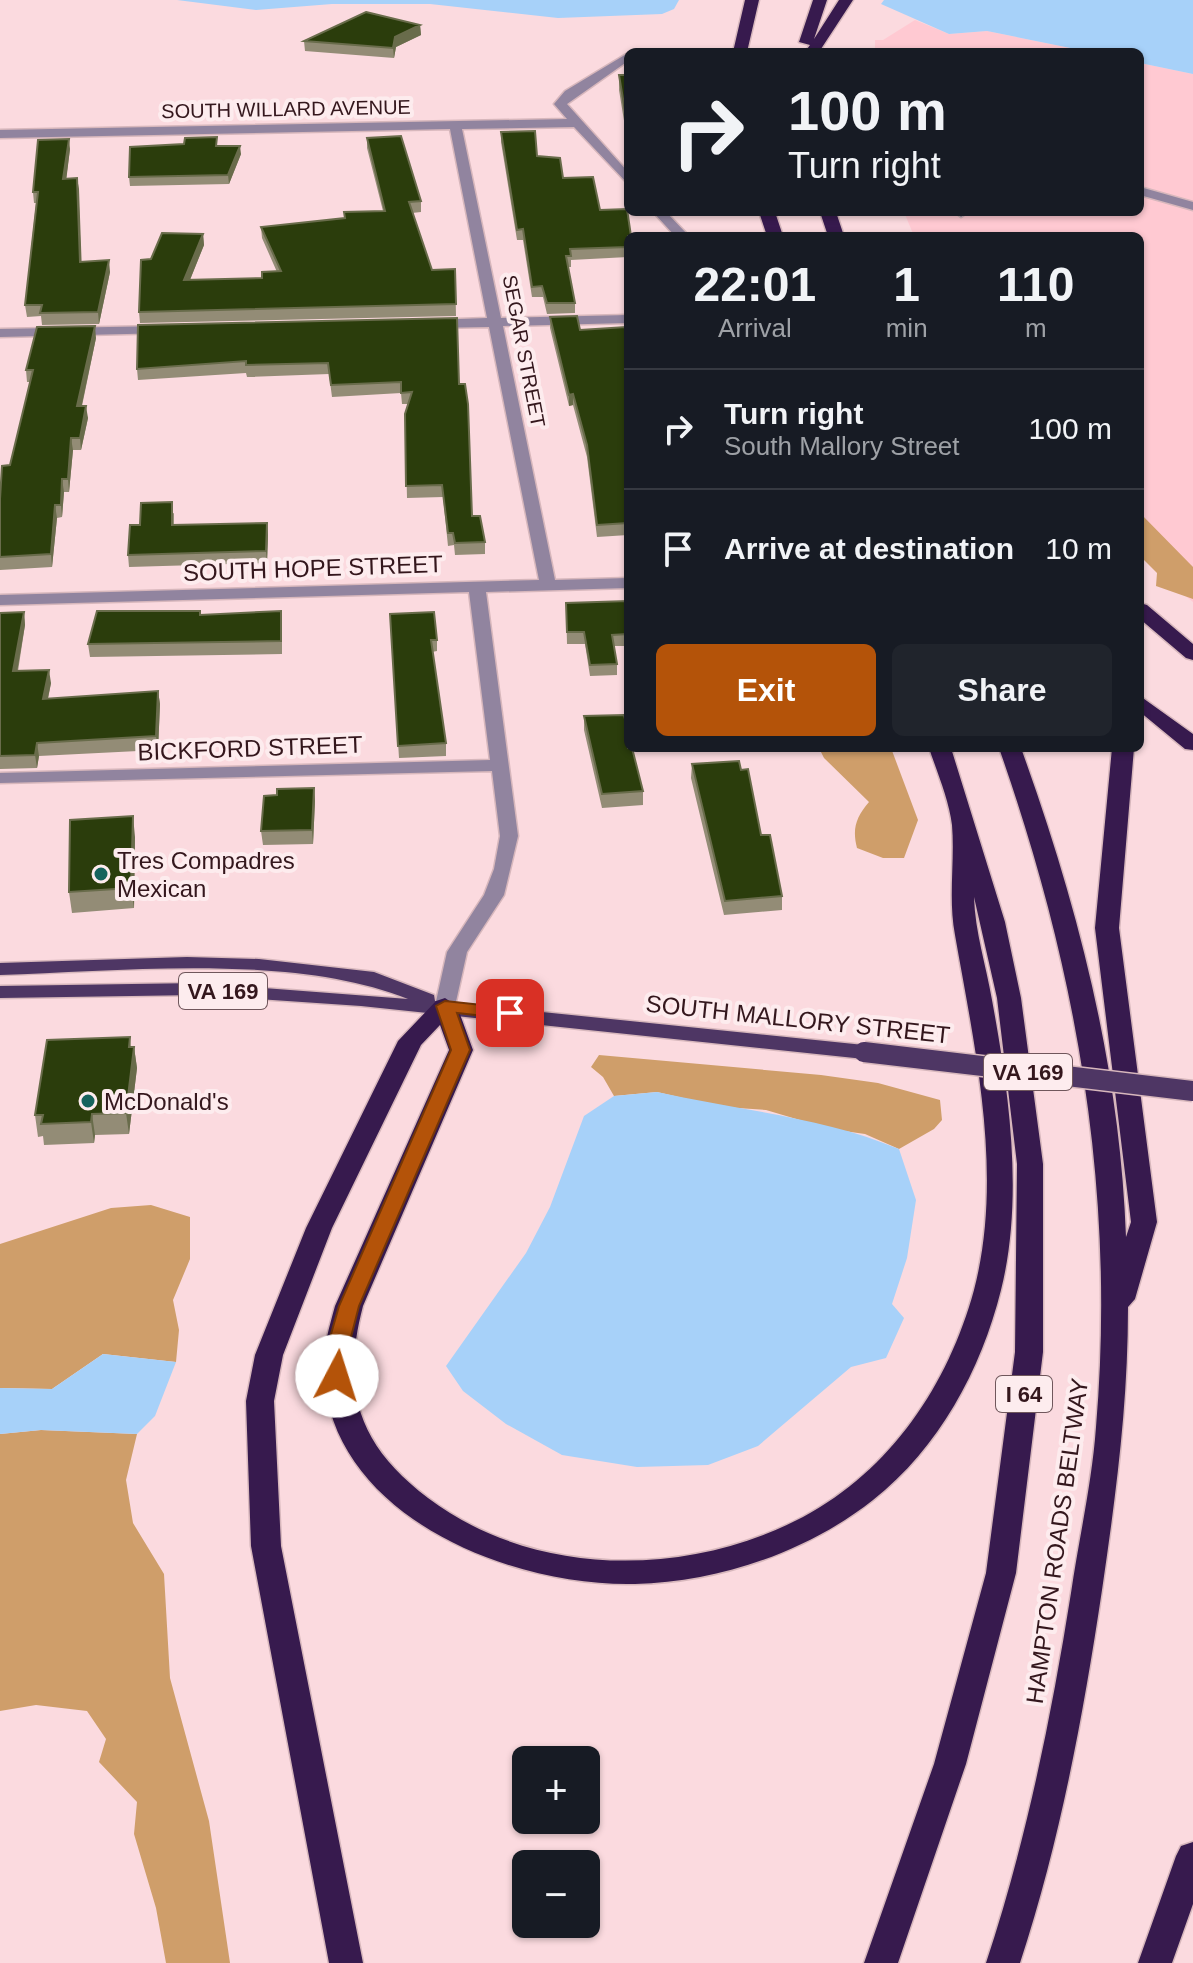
<!DOCTYPE html>
<html lang="en">
<head>
<meta charset="utf-8">
<style>
	body { margin:0; font-family:Arial,sans-serif; background:#20242c; color:#f1f3f6; height:100vh; display:flex; flex-direction:column; font-size:30px; white-space:nowrap }
	* { box-sizing:border-box; margin:0 }
	p { font-size:26px; color:#9ea1a6 }
	.icon { flex:none; width:44px; height:44px; fill:none; stroke:currentColor; stroke-width:2; stroke-linecap:round; stroke-linejoin:round }
	.map { position:relative; flex:1; overflow:hidden }
	.details { position:absolute; left:624px; top:232px; width:520px; height:520px; display:flex; flex-direction:column; background:#171b24; border-radius:12px; box-shadow:0 2px 6px #0004 }
	.details>* { flex:none }
	.top-card { position:absolute; left:624px; top:48px; width:520px; height:168px; border-radius:12px; box-shadow:0 2px 6px #0004; background:#171b24; color:#f1f3f6; overflow:hidden }
	.controls { position:absolute; left:512px; top:1746px; display:grid; gap:16px }
	.controls a { display:grid; place-items:center; width:88px; height:88px; border-radius:12px; background:#171b24; box-shadow:0 2px 6px #0004; font-size:40px }
	.pin { position:absolute; display:grid; place-items:center; width:68px; height:68px; color:#fff; margin:-34px; border-radius:16px; box-shadow:0 4px 12px #0006 }
	.me { position:absolute; width:88px; margin:-44px; rotate:5deg; stroke-linejoin:round; filter:drop-shadow(0 0 6px #0008) }
	.turn { display:flex; align-items:center; gap:28px; height:168px; padding:0 32px; font-size:36px }
	.turn .icon { width:104px; height:104px; stroke-width:2.5 }
	.turn b { display:block; font-size:56px; line-height:68px }
	.eta { display:flex; justify-content:space-evenly; align-items:center; height:136px; text-align:center }
	.eta b { font-size:48px; font-weight:800; line-height:56px }
	.button { display:flex; gap:16px; margin-top:auto; padding:16px 32px }
	.button a { flex:1; height:92px; border-radius:12px; background:#b45309; color:#fff; font-size:32px; font-weight:800; line-height:92px; text-align:center }
	.button a+a { background:#20242c; color:#f1f3f6 }
	ul { padding:0; list-style:none }
	li { display:flex; align-items:center; gap:24px; height:120px; padding:0 32px; border-top:2px solid #363941 }
	li div { flex:1 }
	li b { display:block; font-size:30px }
	li em { font-style:normal }
	.map>svg:first-child { display:block }
	.built { fill:#ffc9d2 }
	.forest { fill:#cf9e6a }
	.water { fill:#a7d1f9 }
	.lines { fill:none; stroke-linecap:round; stroke-linejoin:round }
	.minor-casing { stroke:#d7b7bc; stroke-width:3 }
	.major-casing { stroke:#d7b7bc; stroke-width:3 }
	.highway-casing { stroke:#d7b7bc; stroke-width:3 }
	.minor { fill:#91849f; fill-rule:evenodd }
	.major { fill:#4e3664; fill-rule:evenodd }
	.highway { fill:#371a4e; fill-rule:evenodd }
	.major-bridge-casing { stroke:#d7b7bc; stroke-width:23; stroke-linecap:butt }
	.major-bridge { stroke:#4e3664; stroke-width:20 }
	.wall { fill:#938c76 }
	.shaded-wall { fill:#696c4b }
	.building { fill:#2b3d0c; stroke:#696c4b; stroke-width:2 }
	.route { fill:#b45309; stroke:#753606; stroke-width:2 }
	.poi-dot { fill:#15635d; stroke:#fdecee; stroke-width:3 }
	.labels { text-anchor:middle; dominant-baseline:central; stroke-width:8; stroke-linejoin:round; paint-order:stroke }
	.far-street-label { font-size:20px; fill:#34171d; stroke:#fdecee }
	.shield { fill:#fdecee; stroke:#70575c; stroke-width:2 }
	.shield-label { font-size:22px; font-weight:bold; fill:#34171d }
	.street-label { font-size:24px; fill:#34171d; stroke:#fdecee }
	.poi-label { font-size:24px; fill:#34171d; stroke:#fdecee; text-anchor:start }
</style>
</head>
<body>
<div class="map">
<svg width="1193" height="1963" viewBox="0 0 1193 1963">
	<rect width="100%" height="100%" fill="#fbdadf"/>
	<path class="built" d="M915 20 949 34 987 31 1090 52H875V40H883Z
		M1140 63 1193 74V602L1157 573 1140 536V236H914L904 212H1140Z"/>
	<path class="forest" d="M1140 513 1193 567V599L1156 586 1157 573 1140 556Z
		M819 748H891L918 820 904 858H883L857 848C852 829 856 817 869 802L824 758Z
		M599 1055 821 1075 878 1083 940 1100 942 1120 934 1129 899 1149 865 1134 830 1129 766 1110 722 1107 657 1092 614 1096 603 1077 591 1067Z
		M151 1205 190 1217V1259L173 1300 179 1330 176 1362 103 1354 52 1389 0 1388V1244L111 1208Z
		M41 1430 137 1434 126 1480 133 1523 164 1574 170 1678 209 1821 230 1963H166L156 1908 134 1834 137 1802 99 1762 106 1739 87 1711 36 1705 0 1711V1434Z"/>
	<path class="water" d="M177 0H679L674 9 662 14 558 18 430 4H332L256 10Z
		M884 0H1193V74L1140 63V52H1090L987 31 949 34 881 4Z
		M657 1092C737 1110 824 1117 899 1149L916 1200 907 1258 892 1304 904 1318 886 1358 851 1367 758 1446 708 1465 637 1467 562 1455 506 1424 463 1391 446 1366 526 1253 550 1207 584 1116 614 1096Z
		M103 1354 176 1362 155 1416 137 1434 41 1430 0 1434V1388L52 1389Z"/>
	<g class="lines">
		<defs>
			<path id="minor" d="M628 53V61L567 104 628 172V184L574 127 462 129 501 318 628 315V323L503 326 555 580 628 578V588L486 592 518 836 504 895 467 952 455 1006 445 1012 435 1006 447 952 484 895 494 869 500 836 492 771 0 783V773L490 760 469 592 0 605V595L539 580 489 327 432 328 425 324 432 320 487 318 450 129 0 138V130L567 119 554 104 565 91Z
				M1140 187 1193 202V210L1140 195Z
				M653 212H666L689 236H675Z
				M955 212H968L961 217Z
				M164 326 169 327V333L0 337V329Z"/>
			<path id="major" d="M187 957 259 959 374 972 434 995 435 1001 864 1045 874 1052 864 1059 361 1006 198 995 0 998V986L198 983 408 999C294 953 122 971 0 975V963Z"/>
			<path id="highway" d="M745 0H759L747 52H733Z
				M813 0H827L814 39 839 0H853L819 52H805L810 45 799 42Z
				M759 212H775L783 236H767Z
				M820 212H836L844 236H828Z
				M1140 603 1147 605 1193 644V660L1186 658 1140 619Z
				M1140 696 1193 734V750L1185 749 1140 712Z
				M929 748H951L1005 922 1021 998 1043 1164V1352L1016 1573 966 1764 898 1963H864L934 1764 986 1573 1015 1352 1017 1164 997 998 974 897C975 932 986 965 992 1000 1009 1092 1024 1198 1001 1290 981 1370 939 1448 873 1500 807 1552 719 1582 635 1584 512 1587 332 1517 324 1374 322 1351 329 1328 335 1306L449 1050 440 1025 421 1045 332 1228 283 1355 274 1401 281 1546 363 1963H329L251 1546 246 1401 255 1355 306 1228 398 1041 436 1001 445 998 457 1006 473 1050 363 1306C341 1390 358 1445 428 1498 534 1578 687 1578 803 1517 891 1470 948 1385 974 1290 1004 1175 975 1049 955 935 948 898 955 862 952 825 949 800 937 772 929 748Z
				M999 748H1021C1078 906 1120 1068 1126 1237L1131 1222 1095 928 1112 748H1134L1119 928 1157 1222 1135 1299 1128 1307C1128 1405 1116 1494 1102 1590 1083 1717 1060 1841 1020 1963H986C1026 1842 1051 1719 1071 1593 1079 1538 1092 1483 1096 1427 1116 1191 1077 970 999 748Z
				M1193 1842V1904L1172 1963H1138L1176 1856 1181 1846Z"/>
		</defs>
		<use href="#minor" class="minor-casing"/>
		<use href="#major" class="major-casing"/>
		<use href="#highway" class="highway-casing"/>
		<use href="#minor" class="minor"/>
		<use href="#major" class="major"/>
		<use href="#highway" class="highway"/>
		<defs>
			<path id="major-bridge" d="M864 1052 1193 1091"/>
		</defs>
		<use href="#major-bridge" class="major-bridge-casing"/>
		<use href="#major-bridge" class="major-bridge"/>
	</g>
	<path class="wall" d="M420 25 421 35 396 47 394 58 305 51 304 41Z
		M619 75H628V139H627L619 90Z
		M501 132 537 156 600 210 628 236V257L571 260V267H568L575 303V313L547 314 543 297H532L523 240H517L501 142Z
		M367 138 421 201V212L412 213 432 270 455 269 456 316 140 323 139 312 151 259 203 234 204 245 190 280 262 278 277 272 262 238 261 227 345 218 383 211 367 148Z
		M218 146 241 154 229 184 130 186 129 177Z
		M70 149 66 179 77 178 81 262 110 272 99 324 42 325 41 316 27 317 25 305 36 203H34L33 192Z
		M550 317 580 330 628 333V535L597 537 587 457 573 405 569 406 550 328Z
		M138 325 459 384 472 516 485 542V554L455 555 454 545 448 546 443 497 407 498 405 414 408 404H402L401 393 332 397 329 374 247 377 246 373 138 380 137 369Z
		M96 338 82 406 88 418 81 450H73L69 492H64L62 517 57 518 52 567 0 570V499L10 465 30 382H27L26 370Z
		M174 513V525L267 523 268 535 267 563 129 567 128 555 140 525Z
		M628 601V646H614L617 664V675L590 676 585 644H567L566 603Z
		M200 611V615L282 624V654L90 657 88 644Z
		M24 612 25 625 18 671 51 683 48 699 158 691 160 704 158 750 39 756 37 768 0 769V613Z
		M390 614 437 640V651L432 652 446 743V756L399 758Z
		M584 716 643 791V805L602 808 584 730Z
		M692 764 761 835 782 896V910L724 915 691 778Z
		M314 788 315 801 313 844 263 845 261 831 277 795Z
		M135 837 134 908 72 913 69 892Z
		M130 1037 131 1047H134L137 1068 129 1134 95 1135 94 1143 44 1145 43 1136 38 1137 35 1115Z"/>
	<path class="shaded-wall" d="M420 25 421 35 396 47 394 58 393 48 395 37Z
		M69 139 70 149 65 190 63 179Z
		M240 146 241 154 229 184 228 175Z
		M77 178 79 189 82 273 80 262Z
		M203 234 204 245 185 292 184 280Z
		M109 260 110 272 99 324 98 312Z
		M95 326 96 338 79 418 77 406Z
		M573 394V405L569 406V395Z
		M86 406 88 418 81 450 80 438Z
		M71 438 73 450 69 492 68 479Z
		M62 479 64 492 62 517 61 505Z
		M55 505 57 518 52 567 51 554Z
		M267 523 268 535 267 563 266 551Z
		M24 612 25 625 15 684 13 671Z
		M49 670 51 683 45 712 43 699Z
		M158 691 160 704 158 750 156 736Z
		M37 743 39 756 37 768 35 755Z
		M314 788 315 801 313 844 312 830Z
		M133 816 135 837 134 908 131 888Z
		M134 1047 137 1068 129 1134 126 1113Z
		M92 1114 95 1135 94 1143 91 1122Z"/>
	<path class="building" d="M366 12 420 25 395 37 393 48 304 41Z
		M619 75H628V123H627Z
		M535 131 537 156 560 158 563 178 593 177 600 210 627 209 631 236H628V247L570 249 571 256H566L575 303H547L542 286 532 287 523 229 517 230 501 132Z
		M401 136 421 201 409 202 432 270 455 269 456 304 139 312 141 260 151 259 162 233 203 234 184 280 262 278V272L281 271 261 227 345 218 344 212 385 211 367 138Z
		M217 137 216 146H240L228 175 129 177 130 147 184 144 185 138Z
		M69 139 63 179 77 178 80 262 109 260 98 312 40 313 42 305H25L38 192H33L38 140Z
		M577 316 580 330 626 327 628 333V523L597 525 587 445 573 394 569 395 550 317Z
		M457 318 459 384H465L468 404 472 516H480L485 542 455 543 453 533H448L442 485 406 486 405 414 412 392 401 393V382L331 385 328 363 246 365V361L137 369 138 325Z
		M95 326 77 406H86L80 438H71L68 479H62L61 505H55L51 554 0 557V499L2 466 10 465 33 370H26L37 327Z
		M172 502V525L267 523 266 551 128 555 130 525H140L141 503Z
		M628 601V634L612 635 617 664 590 665 584 632H567L566 603Z
		M97 611H200V615L281 611V641L88 644Z
		M24 612 13 671 49 670 43 699 158 691 156 736 37 743 35 755 0 756V613Z
		M434 612 437 640H431L446 743 398 746 390 614Z
		M624 715 628 731V748H632L643 791 602 794 584 716Z
		M739 761 741 770 748 769 761 835H770L782 896 725 901 692 764Z
		M314 788 312 830 261 831 264 796 277 795V789Z
		M133 816 131 888 69 892 70 820Z
		M130 1037 129 1047H134L126 1113 92 1114 91 1122 41 1124 43 1115H35L47 1040Z"/>
	<path class="route" d="M445 1001 510 1008 519 1013 510 1019 457 1013 470 1050 359 1306 350 1341 348 1376 337 1384 327 1376 329 1341 339 1306 451 1050 436 1006Z"/>
	<g class="poi-dot">
		<circle cx="101" cy="874" r="8"/>
		<circle cx="88" cy="1101" r="8"/>
	</g>
	<g class="labels">
		<g class="far-street-label">
			<text transform="translate(286 109) rotate(-1)">SOUTH WILLARD AVENUE</text>
			<text transform="translate(524 351) rotate(79)">SEGAR STREET</text>
		</g>
		<g class="shield">
			<rect x="179" y="973" width="88" height="36" rx="6"/>
			<rect x="984" y="1054" width="88" height="36" rx="6"/>
			<rect x="996" y="1376" width="56" height="36" rx="6"/>
		</g>
		<g class="shield-label">
			<text x="223" y="991">VA 169</text>
			<text x="1028" y="1072">VA 169</text>
			<text x="1024" y="1394">I 64</text>
		</g>
		<g class="street-label">
			<text transform="translate(313 568) rotate(-2)">SOUTH HOPE STREET</text>
			<text transform="translate(250 748) rotate(-2)">BICKFORD STREET</text>
			<text transform="translate(798 1019) rotate(6)">SOUTH MALLORY STREET</text>
			<text transform="translate(1057 1541) rotate(-82)">HAMPTON ROADS BELTWAY</text>
		</g>
		<g class="poi-label">
			<text x="117" y="860">Tres Compadres<tspan x="117" dy="28">Mexican</tspan></text>
			<text x="104" y="1101">McDonald's</text>
		</g>
	</g>
</svg>
<div class="controls">
<a>+</a>
<a>−</a>
</div>
<div class="pin" style="left:510px;top:1013px;background:#d93025"><svg class="icon" aria-label="arrive" viewBox="0 0 24 24"><path d="M6 21V4h12l-3 4 3 4H6"/></svg></div>
<svg class="me" style="left:337px;top:1376px" viewBox="-20 -20 40 40"><circle r="19" fill="#fff"/><path d="M0-13L10 11 0 6-10 11z" fill="#b45309"/></svg>
<div class="top-card">
<div class="turn"><svg class="icon" aria-label="right" viewBox="0 0 24 24"><path d="M7 20v-9h11M14 6l5 5-5 5"/></svg><div><b>100 m</b>Turn right</div></div>
</div>
<section class="details">
<div class="eta">
<div><b>22:01</b><p>Arrival</p></div>
<div><b>1</b><p>min</p></div>
<div><b>110</b><p>m</p></div>
</div>
<ul>
<li><svg class="icon" aria-label="right" viewBox="0 0 24 24"><path d="M7 20v-9h11M14 6l5 5-5 5"/></svg><div><b>Turn right</b><p>South Mallory Street</p></div><em>100 m</em></li>
<li><svg class="icon" aria-label="arrive" viewBox="0 0 24 24"><path d="M6 21V4h12l-3 4 3 4H6"/></svg><div><b>Arrive at destination</b></div><em>10 m</em></li>
</ul>
<div class="button"><a>Exit</a><a>Share</a></div>
</section>
</div>
</body>
</html>
